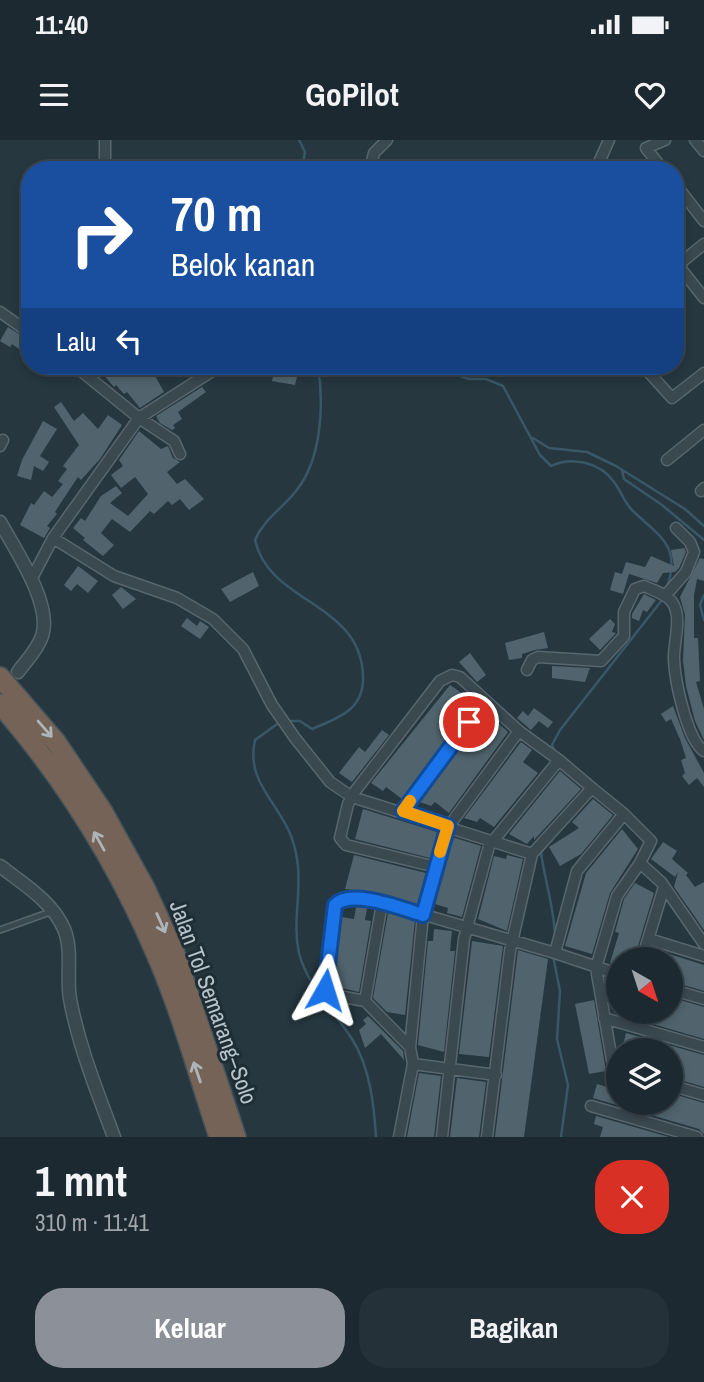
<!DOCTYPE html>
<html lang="id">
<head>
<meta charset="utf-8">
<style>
	body { margin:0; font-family:"Archivo Narrow",sans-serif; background:#253138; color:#f1f3f6; height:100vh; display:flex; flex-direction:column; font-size:26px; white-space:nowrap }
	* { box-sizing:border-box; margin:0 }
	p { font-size:23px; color:#a0a6ab }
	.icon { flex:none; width:38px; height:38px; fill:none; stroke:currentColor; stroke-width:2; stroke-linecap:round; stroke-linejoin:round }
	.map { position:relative; height:997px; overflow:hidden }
	.side { display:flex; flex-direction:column; background:#1c2930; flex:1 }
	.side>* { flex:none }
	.banner { position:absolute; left:21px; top:21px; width:663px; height:214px; border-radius:28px; box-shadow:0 4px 10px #0003,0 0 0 2px #3a454c; background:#1a4fa0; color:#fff; overflow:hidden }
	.needle { width:46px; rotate:141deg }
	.fabs { position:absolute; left:606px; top:807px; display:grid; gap:14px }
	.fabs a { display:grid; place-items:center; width:77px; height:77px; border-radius:50%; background:#1c2930; box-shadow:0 4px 10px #0003,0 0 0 2px #3a454c; font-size:35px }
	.pin { position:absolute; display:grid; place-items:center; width:60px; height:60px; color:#fff; margin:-30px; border:4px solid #fff; border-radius:50%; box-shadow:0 2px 7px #0007 }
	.me { position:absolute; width:77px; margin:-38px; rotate:6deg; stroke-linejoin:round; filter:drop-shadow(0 0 5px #0008) }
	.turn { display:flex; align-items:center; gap:24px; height:147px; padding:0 35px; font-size:32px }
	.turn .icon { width:91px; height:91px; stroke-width:2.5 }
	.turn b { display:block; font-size:49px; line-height:60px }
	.then { display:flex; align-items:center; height:66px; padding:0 35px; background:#0003; gap:14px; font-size:26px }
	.round { display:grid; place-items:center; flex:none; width:74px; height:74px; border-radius:28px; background:#253138 }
	.head { display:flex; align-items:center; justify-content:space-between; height:119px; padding:0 35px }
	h1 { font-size:42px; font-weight:700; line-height:52px }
	.primary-button { display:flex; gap:14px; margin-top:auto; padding:14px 35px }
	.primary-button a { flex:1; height:80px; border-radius:28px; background:#8c9099; color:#fff; font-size:28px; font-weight:700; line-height:80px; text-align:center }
	.primary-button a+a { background:#253138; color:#f1f3f6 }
	.status { display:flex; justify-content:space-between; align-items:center; height:49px; padding:0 35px; background:#1c2930; direction:ltr }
	.status svg { height:19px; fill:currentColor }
	header { display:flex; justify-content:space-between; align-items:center; height:91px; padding:0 35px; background:#1c2930; font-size:32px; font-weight:700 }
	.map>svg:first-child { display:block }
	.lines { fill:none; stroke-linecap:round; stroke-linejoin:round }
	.stream { stroke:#3a5766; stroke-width:2.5 }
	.building { fill:#51646d }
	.service-casing { stroke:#58666d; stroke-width:8 }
	.minor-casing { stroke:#58666d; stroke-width:13 }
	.tertiary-casing { stroke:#58666d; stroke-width:15 }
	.motorway-casing { stroke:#45535a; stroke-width:22 }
	.service { stroke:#3a4850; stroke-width:5 }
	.minor { stroke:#3a4850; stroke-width:10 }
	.tertiary { stroke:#3a4850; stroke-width:12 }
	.motorway { stroke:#766357; stroke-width:19 }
	.oneway { stroke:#adb5b9 }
	.route-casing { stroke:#114b97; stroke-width:18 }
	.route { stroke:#1a73e8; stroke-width:12 }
	.slow { stroke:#f59e0b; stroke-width:12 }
	.labels { text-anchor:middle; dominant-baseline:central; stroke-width:6; stroke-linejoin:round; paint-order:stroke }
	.street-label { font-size:23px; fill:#b7c3ca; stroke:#1f2d35 }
</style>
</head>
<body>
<div class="status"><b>11:40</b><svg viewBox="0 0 49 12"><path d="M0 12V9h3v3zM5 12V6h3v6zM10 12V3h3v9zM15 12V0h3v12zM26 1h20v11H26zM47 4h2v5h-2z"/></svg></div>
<header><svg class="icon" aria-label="menu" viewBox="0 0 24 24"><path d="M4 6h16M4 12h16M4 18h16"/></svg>GoPilot<svg class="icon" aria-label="heart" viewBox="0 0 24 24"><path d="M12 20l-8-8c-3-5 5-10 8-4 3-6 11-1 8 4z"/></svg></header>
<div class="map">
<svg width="704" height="997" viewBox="0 0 704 997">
	<rect width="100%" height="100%" fill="#263740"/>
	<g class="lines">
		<path class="stream" d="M299 0 305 12 302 30
			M431 226 469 239H486L503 246 540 315 551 326C571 316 600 322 614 342 621 351 624 362 632 370 657 395 682 404 667 447
			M533 298 549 308 587 312 616 326 685 369 704 386
			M622 330 624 339 662 365 704 400
			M704 455 700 465 704 480
			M287 581H300L312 589C338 578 364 570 363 537 362 462 269 464 255 400 264 379 282 369 296 351 322 319 324 264 318 226
			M280 582 255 600C246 639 274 659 289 691 309 737 290 773 299 813 307 845 335 872 352 899 370 927 374 965 376 997
			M555 611 552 605 560 590 662 460
			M545 707 541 713C545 741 554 768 555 795
			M553 816 560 851 557 899 568 945 561 997"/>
	</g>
	<path class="building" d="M8 187 30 201V217L12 204 10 207 0 201Z
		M96 226H167L154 234 164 252 140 268 127 252 124 254 116 245 114 247Z
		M275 228 298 233 295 245 272 241Z
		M202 247 206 252 178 272 182 279 173 285 175 288 172 290 160 283 156 276Z
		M61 262 74 281 83 273 98 289 108 275 122 285 100 319 81 340 78 337 64 358 55 372 57 374 47 386 50 388 44 398 20 385 31 363 34 365 44 351 52 357 63 344 58 341 67 329 63 326 79 305 54 267Z
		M43 281 57 289 40 316 49 322 43 331 34 326 31 340 17 336 22 320Z
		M139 291 161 309 168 306 173 318 180 322 167 332 177 344 185 339 204 359 189 370 180 359 172 365 168 361 154 374 150 371 130 392 112 379 101 393 114 405 103 416 83 400 85 398 73 388 81 378 85 381 101 356 116 346 122 353 110 363 128 376 148 354 135 337 121 348 111 335 123 326 119 320Z
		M684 408 686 412 679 428 675 432 663 433 657 443 629 434 623 454 610 450 615 432 622 434 626 422 645 427 651 416 674 426 671 410Z
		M700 418 704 419V441L697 439 694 455V498H698L700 541 696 542 704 569V600L695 581 686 546 683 521 685 475 680 457Z
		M78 426 98 441 88 453 77 444 71 451 64 445Z
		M253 432 259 446 230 462 221 449Z
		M121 447 136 459 123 469 112 455Z
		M644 454 656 460 647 472 643 470 639 481 632 478V474Z
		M187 478 197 486 200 481 209 487 200 499 181 486Z
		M610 479 615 484 612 492 616 493 600 510 589 499Z
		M544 492 548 508 535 510 522 514V518L509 520 505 503Z
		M470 513 486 535 477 542 459 522Z
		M552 526 590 528 585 542 552 538Z
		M450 545 475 562 402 659 386 647 383 651 371 643Z
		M673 566 685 598 704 633V647L697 638 689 645 682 636 685 633 681 620 686 618 680 599 671 579 666 582 661 574Z
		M534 568 553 582 548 588 539 581 531 590 517 578 523 571 528 576Z
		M496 581 508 592 449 673 435 662 431 666 420 662 479 583 489 590Z
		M382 590 389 595 352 642 339 633 359 607 365 612Z
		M521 602 532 610 523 622 538 633 494 687 480 678 477 682 464 678Z
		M560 631 581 649 534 700V696L527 704 509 694Z
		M593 659 613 675 581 714 560 726 549 707 579 688 572 682Z
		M363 669 437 692 430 718 355 699Z
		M622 689 638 709 610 753 592 814 565 806 586 733Z
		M452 697 481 706 462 777 447 773 448 768 435 764Z
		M663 702 677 711 672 719 688 733 686 735 695 747 704 742V790L674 747 678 732 675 737 651 719Z
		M354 715 426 733 418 765 379 753 345 749Z
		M507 715 523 719 507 791 478 779 494 716 506 719Z
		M635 743 654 753 634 819H618V826L610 823 619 793 615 792 624 759Z
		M356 767 367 768 365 780 371 781 359 852 332 846 341 777 354 779Z
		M388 773 415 780 405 875 387 872 373 858Z
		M434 789 452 791 450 811H455L444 912 418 905 428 801H433Z
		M472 801 503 806 489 917 459 914Z
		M653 809 704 825V851L670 841V819H650Z
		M518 810 548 819 524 997H495Z
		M670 857 704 867V899L612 872H670Z
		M594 860 606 931 589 934 575 864Z
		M368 876 403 911 404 920 381 894 365 908 359 890 366 884 363 880Z
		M626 893 704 915V947L670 937V910H633L623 905Z
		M419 933 441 936 434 997H407Z
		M457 938 486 942 479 997H450Z
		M618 938V962H670V953L704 963V994L699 989 593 958 597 944 607 947Z
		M596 976 669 997H600L603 987 594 984Z"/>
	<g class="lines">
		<defs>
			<path id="service" d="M0 790 53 771"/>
			<path id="minor" d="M105 0V30
				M695 0 704 11
				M370 30 374 13 387 0
				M602 30 600 20 609 0
				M663 30 646 8 665 0
				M676 45 704 81
				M704 104 678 125 704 158
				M0 172 30 193
				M75 226 139 278 174 301 180 314
				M220 226 139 278 53 398 114 436 177 458 213 479 243 509 272 565 295 598 330 642 352 657 532 714 510 811 487 997
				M643 226 672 258 704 233
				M0 306 3 300
				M667 320 704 290
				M701 351 704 348
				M31 440 53 398
				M665 456 686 432 694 412 690 402 676 388
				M527 530 532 520 538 517 601 521 624 496V472L635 449 644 446C653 450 666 454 672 462 683 477 673 503 674 520 675 541 687 600 704 611
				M403 671 485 562
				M624 674 651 701 640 723
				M532 714 592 648 559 620
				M436 727 346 705 340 698 348 664 356 650 440 541 452 535 460 537 519 591 559 620 489 706 464 799 442 997
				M382 763 365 861 410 907 413 924
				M649 799 704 816
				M555 813 577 731 624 674 592 648
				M642 819 664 747
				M670 849 704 859
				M365 861 328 854 324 848 335 765 343 758 377 761 555 813 618 834
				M604 878 704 907
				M410 907 423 775 446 690 519 591
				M618 927 612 920 596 828 617 756 640 723 661 742 704 804
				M670 945 704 955
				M591 966 697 997
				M399 997 413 924 496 935"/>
			<path id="tertiary" d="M0 382C15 409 53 465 42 496 38 509 26 521 18 532
				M0 726C23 744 52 761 64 789 73 810 66 836 70 859 79 907 97 951 114 997"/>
			<path id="motorway" d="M0 537 56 602 103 672 145 748 176 816 236 997
				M0 564C65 639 118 724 157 816 182 874 199 937 219 997"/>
		</defs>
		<use href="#service" class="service-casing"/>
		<use href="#minor" class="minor-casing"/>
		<use href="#tertiary" class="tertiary-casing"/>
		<use href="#motorway" class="motorway-casing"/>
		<use href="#service" class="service"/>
		<use href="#minor" class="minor"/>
		<use href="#tertiary" class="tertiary"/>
		<use href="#motorway" class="motorway"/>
	</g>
	<defs><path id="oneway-shaft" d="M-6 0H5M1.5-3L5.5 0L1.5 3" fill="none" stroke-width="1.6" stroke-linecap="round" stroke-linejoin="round" transform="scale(1.75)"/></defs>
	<g class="oneway">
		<use href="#oneway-shaft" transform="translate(45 589) rotate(49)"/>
		<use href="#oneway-shaft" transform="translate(99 701) rotate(-119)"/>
		<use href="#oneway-shaft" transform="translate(161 783) rotate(66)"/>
		<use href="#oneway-shaft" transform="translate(197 932) rotate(-109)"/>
	</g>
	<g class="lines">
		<defs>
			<path id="route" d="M325 850 335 765C351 748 403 769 423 775L448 686 403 671 469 582"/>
		</defs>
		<use href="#route" class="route-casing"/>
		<use href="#route" class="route"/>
		<path class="slow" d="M410 661 403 671 448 686 440 712"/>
	</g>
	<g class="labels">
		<g class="street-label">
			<text transform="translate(214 862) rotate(70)">Jalan Tol Semarang–Solo</text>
		</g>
	</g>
</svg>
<div class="fabs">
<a><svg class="needle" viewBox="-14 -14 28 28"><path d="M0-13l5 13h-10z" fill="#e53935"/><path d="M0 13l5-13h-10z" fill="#a0a6ab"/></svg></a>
<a><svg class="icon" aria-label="layers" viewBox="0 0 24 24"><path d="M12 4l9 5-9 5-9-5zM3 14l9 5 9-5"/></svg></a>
</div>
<div class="pin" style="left:469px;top:582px;background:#d93025"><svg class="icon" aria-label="arrive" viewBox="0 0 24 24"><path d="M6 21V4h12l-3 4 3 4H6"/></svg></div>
<svg class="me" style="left:325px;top:850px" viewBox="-20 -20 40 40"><path d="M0-17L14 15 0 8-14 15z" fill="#1a73e8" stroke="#fff" stroke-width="4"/></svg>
<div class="banner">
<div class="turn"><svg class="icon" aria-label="right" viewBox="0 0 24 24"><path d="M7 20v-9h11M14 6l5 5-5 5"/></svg><div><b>70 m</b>Belok kanan</div></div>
<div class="then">Lalu<svg class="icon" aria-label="left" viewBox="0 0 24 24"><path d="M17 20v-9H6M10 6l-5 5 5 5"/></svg></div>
</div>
</div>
<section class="side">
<div class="head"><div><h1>1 mnt</h1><p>310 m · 11:41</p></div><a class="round" style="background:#d93025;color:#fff"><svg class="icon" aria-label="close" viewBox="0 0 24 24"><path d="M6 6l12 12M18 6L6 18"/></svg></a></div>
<div class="primary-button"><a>Keluar</a><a>Bagikan</a></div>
</section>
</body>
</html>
